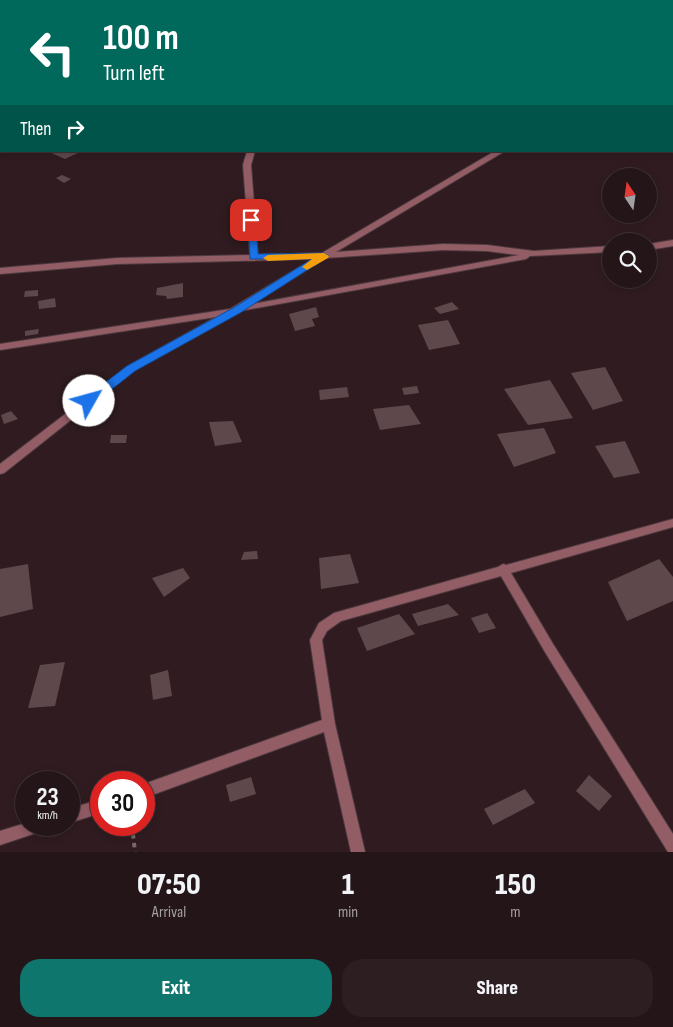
<!DOCTYPE html>
<html lang="en">
<head>
<meta charset="utf-8">
<style>
	body { margin:0; font-family:"Sofia Sans Condensed",sans-serif; background:#2c1e21; color:#f1f3f6; height:100vh; display:flex; flex-direction:column; font-size:19px; white-space:nowrap }
	* { box-sizing:border-box; margin:0 }
	p { font-size:16px; color:#a39fa2 }
	.icon { flex:none; width:28px; height:28px; fill:none; stroke:currentColor; stroke-width:2; stroke-linecap:round; stroke-linejoin:round }
	.map { position:relative; height:852px; overflow:hidden }
	.drawer { display:flex; flex-direction:column; background:#241518; flex:1 }
	.drawer>* { flex:none }
	.top-card { position:absolute; left:0px; top:0px; width:674px; height:152px; box-shadow:0 2px 8px #0003,0 0 0 1px #413437; background:#00695c; color:#fff; overflow:hidden }
	.needle { width:32px; rotate:347deg }
	.tools { position:absolute; left:602px; top:168px; display:grid; gap:10px }
	.tools a { display:grid; place-items:center; width:55px; height:55px; border-radius:50%; background:#241518; box-shadow:0 2px 8px #0003,0 0 0 1px #413437; font-size:25px }
	.speed { position:absolute; left:15px; top:771px; display:flex; gap:10px; font-size:25px; font-weight:700; text-align:center }
	.speed>* { display:grid; place-content:center; width:65px; height:65px; border-radius:50%; background:#241518; box-shadow:0 2px 8px #0003,0 0 0 1px #413437; line-height:1 }
	.speed small { font-size:12px; font-weight:400 }
	.speed .limit { border:8px solid #d22; background:#fff; color:#111 }
	.pin { position:absolute; display:grid; place-items:center; width:42px; height:42px; color:#fff; margin:-21px; border-radius:10px; box-shadow:0 2px 8px #0006 }
	.me { position:absolute; width:55px; margin:-28px; rotate:52deg; stroke-linejoin:round; filter:drop-shadow(0 0 4px #0008) }
	.turn { display:flex; align-items:center; gap:18px; height:105px; padding:0 20px; font-size:22px }
	.turn .icon { width:65px; height:65px; stroke-width:2.5 }
	.turn b { display:block; font-size:35px; line-height:42px }
	.then { display:flex; align-items:center; height:48px; padding:0 20px; background:#0003; gap:10px; font-size:19px }
	.eta { display:flex; justify-content:space-evenly; align-items:center; height:85px; text-align:center }
	.eta b { font-size:30px; font-weight:800; line-height:35px }
	.button { display:flex; gap:10px; margin-top:auto; padding:10px 20px }
	.button a { flex:1; height:58px; border-radius:20px; background:#0f766e; color:#fff; font-size:20px; font-weight:800; line-height:58px; text-align:center }
	.button a+a { background:#2c1e21; color:#f1f3f6 }
	.map>svg:first-child { display:block }
	.building { fill:#5f484b }
	.lines { fill:none; stroke-linecap:round; stroke-linejoin:round }
	.street-casing { stroke:#4d3a3e; stroke-width:2 }
	.path { stroke:#79686b; stroke-width:4; stroke-dasharray:4.5 4.5; stroke-linecap:butt }
	.street { fill:#935d66; fill-rule:evenodd }
	.route { fill:#1a73e8; stroke:#114b97 }
	.slow { fill:#f59e0b }
</style>
</head>
<body>
<div class="map">
<svg width="673" height="852" viewBox="0 0 673 852">
	<rect width="100%" height="100%" fill="#301c20"/>
	<path class="building" d="M47 151H82L65 159Z
		M62 175 71 179 64 183 56 178Z
		M183 283V297L167 299 166 296 156 295 157 288Z
		M38 290V296L24 297 25 291Z
		M55 298 56 307 39 309 38 301Z
		M452 302 459 309 440 314 434 308Z
		M316 307 319 317 312 319 315 326 295 331 289 314Z
		M448 320 460 344 429 350 418 325Z
		M39 329 38 334 25 336V331Z
		M605 367 623 401 593 410 571 373Z
		M550 380 573 418 528 425 504 389Z
		M417 386 419 393 404 395 402 388Z
		M347 387 349 397 320 400 319 390Z
		M409 405 421 424 380 430 373 409Z
		M11 411 18 419 4 424 1 415Z
		M233 421 242 442 215 446 209 422Z
		M544 428 556 453 514 467 497 434Z
		M111 435H127L126 443H110Z
		M625 441 640 473 614 478 595 446Z
		M257 551 258 559 241 560 244 552Z
		M350 554 359 583 321 589 319 558Z
		M659 559 673 577V601L627 621 608 582Z
		M28 564 33 609 0 617V569Z
		M183 568 190 578 164 597 152 578Z
		M448 604 459 615 418 626 412 614Z
		M487 613 496 628 479 633 471 618Z
		M399 614 415 634 367 651 357 628Z
		M65 662 55 706 28 708 40 665Z
		M168 670 172 696 153 700 150 675Z
		M589 775 612 796 599 811 576 791Z
		M251 777 256 794 230 802 226 785Z
		M525 789 535 803 493 825 484 809Z"/>
	<g class="lines">
		<defs>
			<path id="street" d="M56 0H64L65 1H57Z
				M241 0H247L248 1H242Z
				M447 0H455L456 1H448Z
				M672 26H673V30H672Z
				M672 75H673V79H672Z
				M247 151H255L251 165 258 255 322 253 495 151H505L336 252 443 244 487 245 534 251 611 246V252L530 256 526 259 240 311 134 370 4 473 0 474V464L128 366 216 317 0 350V344L230 309 313 259 117 264 0 274V268L117 258 250 255 243 165ZM443 250 487 251 519 255 252 304 326 258Z
				M673 240V246L649 250V244Z
				M673 519V527L511 573 553 644 673 834V852H668L545 652 501 576 341 621 327 631 322 640 335 724 365 852H351L324 732 144 798V784L322 720 310 640 319 623 334 613 498 567 503 564 506 565Z
				M101 799V813L69 823V809Z
				M26 823V825H47L45 830 0 845V831Z"/>
		</defs>
		<use href="#street" class="street-casing"/>
		<path class="path" d="M132 825 135 852"/>
		<use href="#street" class="street"/>
	</g>
	<path class="route" d="M248 218H251L256 220 258 254 324 253 329 256 240 313 135 371 93 404H85L83 401 85 398 127 366 233 308 312 259H250Z"/>
	<path class="slow" d="M324 253 329 256 328 258 307 270 302 267 312 259 268 261 263 258 268 255Z"/>
</svg>
<div class="tools">
<a><svg class="needle" viewBox="-14 -14 28 28"><path d="M0-13l5 13h-10z" fill="#e53935"/><path d="M0 13l5-13h-10z" fill="#a39fa2"/></svg></a>
<a><svg class="icon" aria-label="search" viewBox="0 0 24 24"><circle cx="10" cy="10" r="6"/><path d="M15 15l6 6"/></svg></a>
</div>
<div class="speed"><div>23<small>km/h</small></div><div class="limit">30</div></div>
<div class="pin" style="left:251px;top:220px;background:#d93025"><svg class="icon" aria-label="arrive" viewBox="0 0 24 24"><path d="M6 21V4h12l-3 4 3 4H6"/></svg></div>
<svg class="me" style="left:89px;top:401px" viewBox="-20 -20 40 40"><circle r="19" fill="#fff"/><path d="M0-13L10 11 0 6-10 11z" fill="#1a73e8"/></svg>
<div class="top-card">
<div class="turn"><svg class="icon" aria-label="left" viewBox="0 0 24 24"><path d="M17 20v-9H6M10 6l-5 5 5 5"/></svg><div><b>100 m</b>Turn left</div></div>
<div class="then">Then<svg class="icon" aria-label="right" viewBox="0 0 24 24"><path d="M7 20v-9h11M14 6l5 5-5 5"/></svg></div>
</div>
</div>
<section class="drawer">
<div class="eta">
<div><b>07:50</b><p>Arrival</p></div>
<div><b>1</b><p>min</p></div>
<div><b>150</b><p>m</p></div>
</div>
<div class="button"><a>Exit</a><a>Share</a></div>
</section>
</body>
</html>
